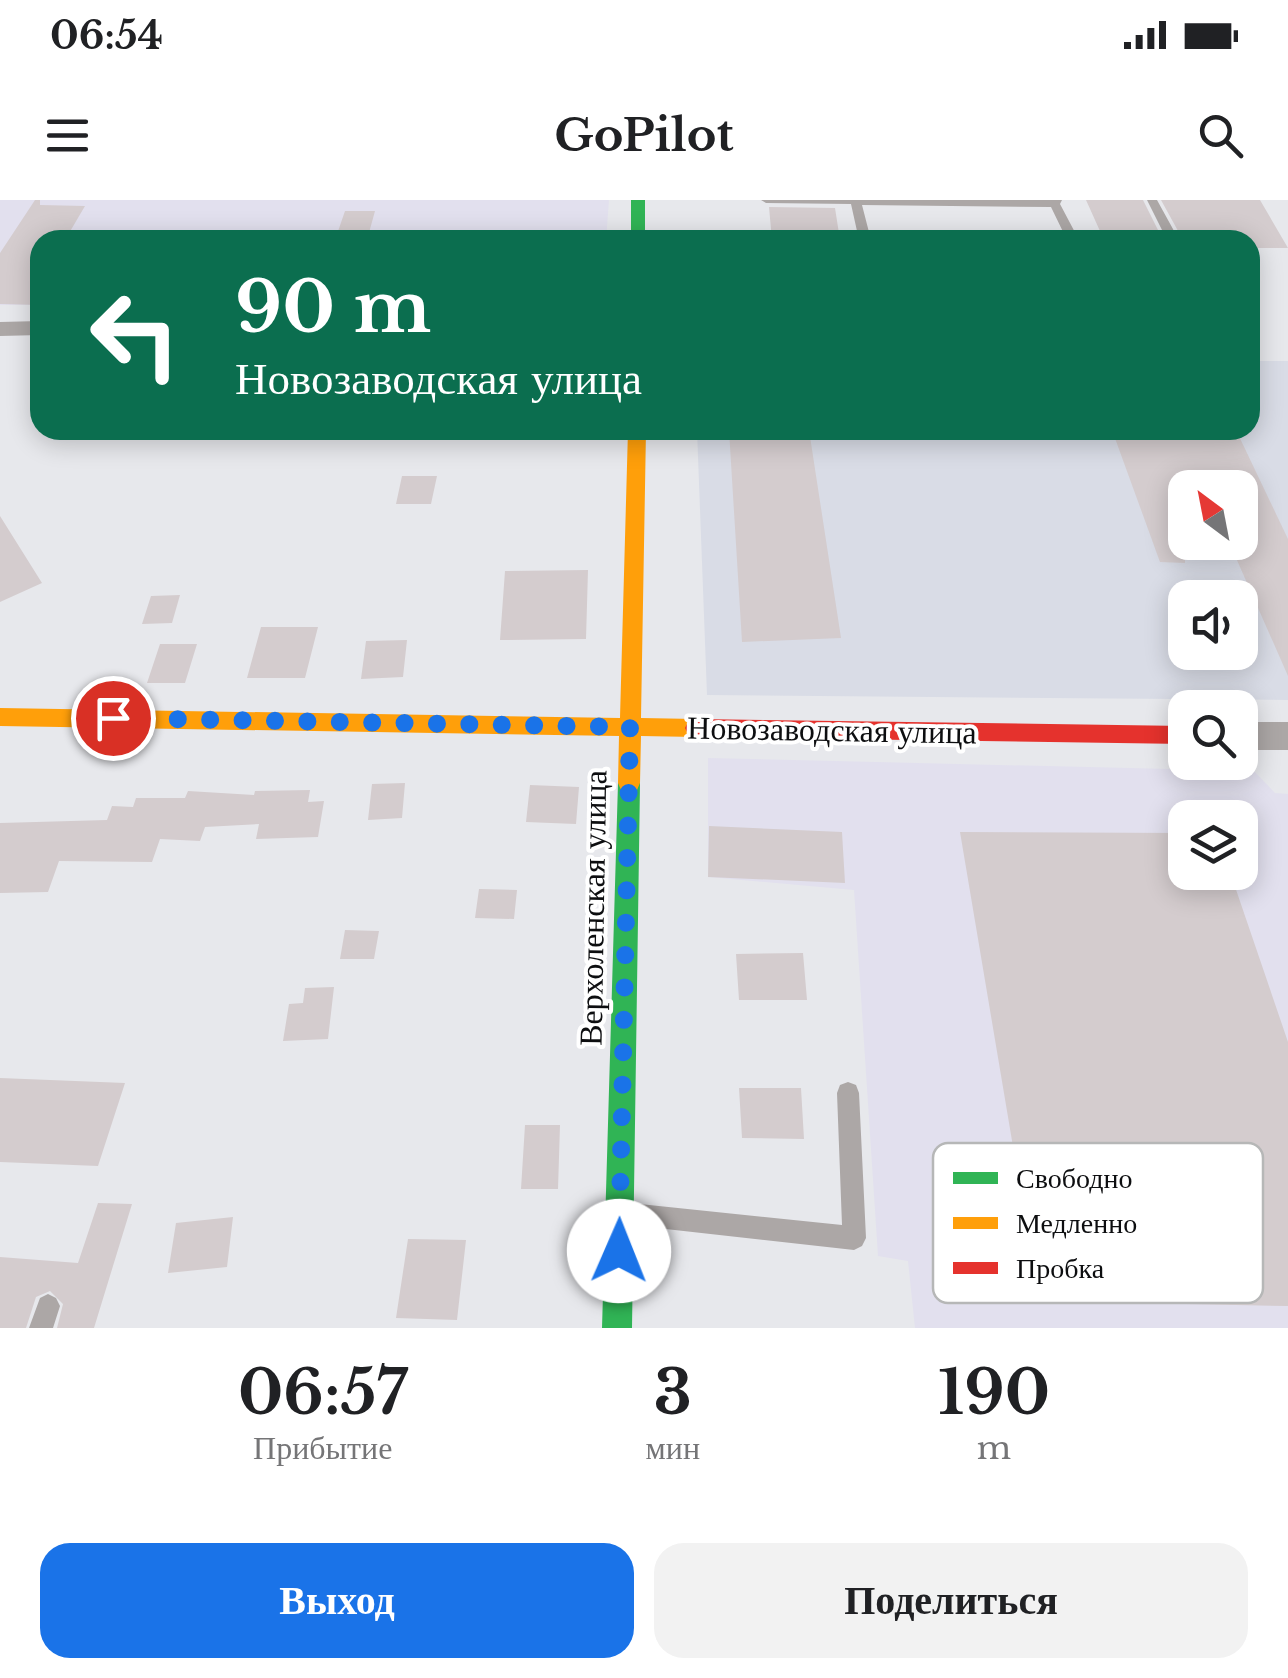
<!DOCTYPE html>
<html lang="ru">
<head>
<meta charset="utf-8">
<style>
	body { margin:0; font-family:"Libre Baskerville",serif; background:#f2f2f2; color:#202124; height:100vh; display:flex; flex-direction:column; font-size:38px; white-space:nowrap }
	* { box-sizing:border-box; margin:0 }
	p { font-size:32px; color:#757577 }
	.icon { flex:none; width:55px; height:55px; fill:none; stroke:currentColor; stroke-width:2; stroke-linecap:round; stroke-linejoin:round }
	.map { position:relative; height:1128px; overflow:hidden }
	.details { display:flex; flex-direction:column; background:#fff; flex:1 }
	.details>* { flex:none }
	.hud { position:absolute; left:30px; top:30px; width:1230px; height:210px; border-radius:30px; box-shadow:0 5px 25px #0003; background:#0b6e4f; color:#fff; overflow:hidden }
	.needle { width:65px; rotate:328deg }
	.buttons { position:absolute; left:1168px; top:270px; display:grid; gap:20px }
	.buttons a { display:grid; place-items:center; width:90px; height:90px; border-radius:20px; background:#fff; box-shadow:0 5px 25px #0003; font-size:50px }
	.pin { position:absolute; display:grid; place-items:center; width:85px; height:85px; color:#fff; margin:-42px; border:5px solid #fff; border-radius:50%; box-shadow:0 2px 10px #0007 }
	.me { position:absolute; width:110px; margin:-55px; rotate:1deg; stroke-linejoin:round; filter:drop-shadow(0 0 8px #0008) }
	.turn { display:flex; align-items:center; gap:35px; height:210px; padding:0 40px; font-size:45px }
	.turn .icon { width:130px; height:130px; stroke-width:2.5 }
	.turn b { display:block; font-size:70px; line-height:85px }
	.eta { display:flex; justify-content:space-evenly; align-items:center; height:170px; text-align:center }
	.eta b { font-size:60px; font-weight:700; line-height:70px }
	.cta { display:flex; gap:20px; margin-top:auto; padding:20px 40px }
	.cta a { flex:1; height:115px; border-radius:30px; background:#1a73e8; color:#fff; font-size:40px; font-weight:700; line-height:115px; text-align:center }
	.cta a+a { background:#f2f2f2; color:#202124 }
	.status { display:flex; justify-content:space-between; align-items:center; height:70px; padding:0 50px; background:#fff; direction:ltr }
	.status svg { height:28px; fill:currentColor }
	header { display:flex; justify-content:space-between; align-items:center; height:130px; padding:0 40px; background:#fff; font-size:45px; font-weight:700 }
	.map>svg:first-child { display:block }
	.industrial { fill:#e2e0ee; fill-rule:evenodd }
	.built { fill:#d9dce6; fill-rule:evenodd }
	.building { fill:#d4ccce }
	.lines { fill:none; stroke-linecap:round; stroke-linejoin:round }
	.lane { fill:#aca7a6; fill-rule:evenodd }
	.street { fill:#aca7a6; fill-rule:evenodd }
	.fast { fill:#30b455; fill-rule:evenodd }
	.slow { fill:#ff9f0a; fill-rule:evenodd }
	.jam { fill:#e5322d; fill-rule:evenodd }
	.route { stroke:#1a73e8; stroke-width:18; stroke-dasharray:0 32.4 }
	.labels { text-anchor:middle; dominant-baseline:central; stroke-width:8; stroke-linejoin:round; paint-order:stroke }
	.street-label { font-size:32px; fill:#0d0e10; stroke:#fff }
	.key { fill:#fff; stroke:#b6b7b7; stroke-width:2.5 }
	.key-label { font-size:28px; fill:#0d0e10 }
</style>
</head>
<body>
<div class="status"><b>06:54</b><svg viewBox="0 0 49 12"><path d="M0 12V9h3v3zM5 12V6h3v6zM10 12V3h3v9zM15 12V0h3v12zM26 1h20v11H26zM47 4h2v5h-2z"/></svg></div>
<header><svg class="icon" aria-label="menu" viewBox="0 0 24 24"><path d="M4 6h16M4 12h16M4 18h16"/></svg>GoPilot<svg class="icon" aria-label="search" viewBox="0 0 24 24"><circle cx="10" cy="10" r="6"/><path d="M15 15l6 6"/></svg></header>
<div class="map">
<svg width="1288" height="1128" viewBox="0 0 1288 1128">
	<rect width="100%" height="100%" fill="#e7e8ec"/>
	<path class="industrial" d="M0 0H609L606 40H40V105H0Z
		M708 558 1254 571 1275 593 1288 594V1128H915L908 1061 878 1056 854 690 708 677ZM1185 618H1240V672H1185Z"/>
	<path class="built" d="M1250 161H1288V500L707 495 697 230H1250ZM1185 288H1240V342H1185ZM1185 398H1240V452H1185Z"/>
	<path class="building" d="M35 0H40V5L85 6 65 40H40V105L0 104V53Z
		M1086 0H1143L1163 40H1104Z
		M1161 0H1260L1288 48H1250V40H1183Z
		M769 7 835 8 840 40H772Z
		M345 11H375L367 40H335Z
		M729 230H809L841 438 742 442Z
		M1112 230H1236L1288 339V476L1229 342H1240V288H1185V363L1160 362Z
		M402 276H437L431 304H396Z
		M0 316 42 383 0 402Z
		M588 370 586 439 500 440 505 371Z
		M180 395 172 423 142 424 151 396Z
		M261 427H318L305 478H247Z
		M407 440 403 477 361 479 366 441Z
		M160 444H197L185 483H147Z
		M405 583 402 618 368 620 372 584Z
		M530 585 579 587 576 624 526 622Z
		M310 590 308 602 324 601 318 637 256 639 259 624 205 627 200 641 160 639 152 662 59 661 48 692 0 693V623L107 620 112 606 133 607 136 598H185L188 591 254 595 255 591Z
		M709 626 842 632 845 683 708 677Z
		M960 632 1185 633V672H1230L1288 842V1106L1039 1101Z
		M479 689 517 690 514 719 475 718Z
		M345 730 379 731 374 759H340Z
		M803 753 807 800H739L736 754Z
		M334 787 328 839 283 841 289 804 303 803 305 788Z
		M0 878 125 883 98 966 0 962Z
		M739 888H801L804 939 742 938Z
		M525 925H560L558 989H521Z
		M98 1003 132 1004 94 1128H57L63 1104 50 1091 36 1097 26 1128H0V1057L78 1063Z
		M233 1017 227 1067 168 1073 176 1023Z
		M408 1039 466 1040 457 1120 396 1118Z"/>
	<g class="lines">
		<path class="lane" d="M761 0H1062L1060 4 1079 40H1067L1051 7 862 5 871 40H859L851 4 766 3Z
			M1147 0H1157L1179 40H1167Z
			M848 882 856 885 859 893 866 1038 862 1046 854 1050 630 1025 622 1022 619 1014 622 1006 630 1003 842 1025 837 893 840 885Z
			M48 1094 56 1098 60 1106 53 1128H29L40 1098Z"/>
		<path class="street" d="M40 121V135L0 136V122Z
			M1240 522H1288V550H1240Z"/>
		<path class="fast" d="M631 0H645V40H631Z
			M629 573 637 576 640 583 632 1128H602L618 583 621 576Z"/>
		<path class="slow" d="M628 230H646L641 518 696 519 704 522 707 528 704 534 696 537 641 536 640 583 637 590H621L618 583 619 536 0 526V508L620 518Z"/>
		<path class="jam" d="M696 519 1185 526V544L696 537 688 534 685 528 688 522Z"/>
	</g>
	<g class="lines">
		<path class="route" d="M113 518 630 527 619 1051"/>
	</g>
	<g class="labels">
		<g class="street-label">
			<text transform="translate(832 530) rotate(1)">Новозаводская улица</text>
			<text transform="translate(593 708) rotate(-89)">Верхоленская улица</text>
		</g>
	</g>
	<rect x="933" y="943" width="330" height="160" rx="15" class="key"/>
	<rect x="953" y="972" width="45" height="12" fill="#30b455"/>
	<rect x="953" y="1017" width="45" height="12" fill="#ff9f0a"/>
	<rect x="953" y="1062" width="45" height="12" fill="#e5322d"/>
	<g class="key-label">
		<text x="1016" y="988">Свободно</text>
		<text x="1016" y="1033">Медленно</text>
		<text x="1016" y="1078">Пробка</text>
	</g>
</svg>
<div class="buttons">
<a><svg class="needle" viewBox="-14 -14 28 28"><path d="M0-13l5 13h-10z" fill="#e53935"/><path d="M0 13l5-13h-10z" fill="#757577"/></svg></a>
<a><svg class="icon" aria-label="sound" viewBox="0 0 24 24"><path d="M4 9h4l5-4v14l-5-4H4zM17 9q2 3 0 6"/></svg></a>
<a><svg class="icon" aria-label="search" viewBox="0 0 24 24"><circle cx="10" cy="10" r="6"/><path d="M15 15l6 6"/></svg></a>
<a><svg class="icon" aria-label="layers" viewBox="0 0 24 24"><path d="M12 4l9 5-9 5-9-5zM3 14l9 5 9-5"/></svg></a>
</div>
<div class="pin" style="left:113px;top:518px;background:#d93025"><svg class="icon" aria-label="arrive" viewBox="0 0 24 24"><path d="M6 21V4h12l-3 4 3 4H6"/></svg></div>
<svg class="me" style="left:619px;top:1051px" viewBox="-20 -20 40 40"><circle r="19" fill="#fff"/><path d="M0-13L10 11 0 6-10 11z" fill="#1a73e8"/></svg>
<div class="hud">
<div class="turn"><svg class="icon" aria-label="left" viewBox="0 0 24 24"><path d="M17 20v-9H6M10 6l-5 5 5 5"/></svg><div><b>90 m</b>Новозаводская улица</div></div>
</div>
</div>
<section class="details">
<div class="eta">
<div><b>06:57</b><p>Прибытие</p></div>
<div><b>3</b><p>мин</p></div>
<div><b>190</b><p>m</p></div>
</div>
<div class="cta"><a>Выход</a><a>Поделиться</a></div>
</section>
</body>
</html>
